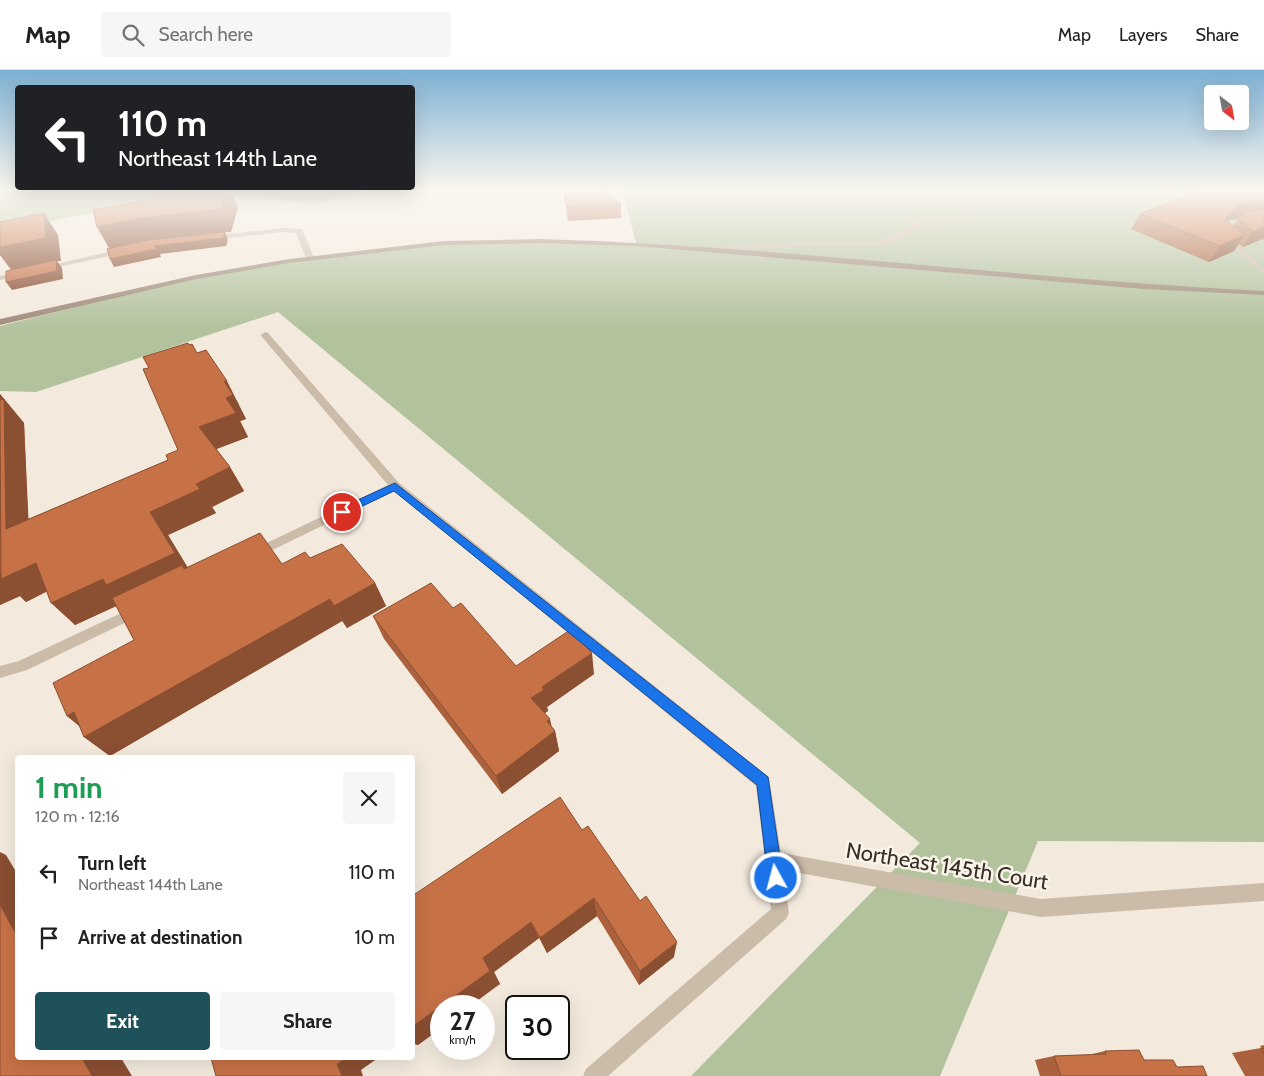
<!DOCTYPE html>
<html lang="en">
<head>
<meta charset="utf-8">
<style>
	body { margin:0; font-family:Cabin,sans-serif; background:#f6f6f6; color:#202124; height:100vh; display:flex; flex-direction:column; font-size:19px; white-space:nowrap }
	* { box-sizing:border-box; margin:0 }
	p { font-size:16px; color:#757577 }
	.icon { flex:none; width:28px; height:28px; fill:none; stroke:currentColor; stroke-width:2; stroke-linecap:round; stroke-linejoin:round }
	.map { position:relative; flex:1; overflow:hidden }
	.sheet { position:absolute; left:15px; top:685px; width:400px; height:305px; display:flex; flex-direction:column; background:#fff; border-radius:5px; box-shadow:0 5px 20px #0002 }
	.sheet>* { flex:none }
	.guide { position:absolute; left:15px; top:15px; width:400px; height:105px; border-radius:5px; box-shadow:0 5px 20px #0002; background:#202124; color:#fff; overflow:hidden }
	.needle { width:32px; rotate:149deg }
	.controls { position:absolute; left:1204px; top:15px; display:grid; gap:10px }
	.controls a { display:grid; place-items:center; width:45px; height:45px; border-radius:5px; background:#fff; box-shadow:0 5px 20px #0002; font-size:25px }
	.speed { position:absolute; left:430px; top:925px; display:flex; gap:10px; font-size:25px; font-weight:700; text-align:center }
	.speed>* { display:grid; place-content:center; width:65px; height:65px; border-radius:50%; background:#fff; box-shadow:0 5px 20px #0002; line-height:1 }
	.speed small { font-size:12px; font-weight:400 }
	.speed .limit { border:2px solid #111; border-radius:8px; background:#fff; color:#111 }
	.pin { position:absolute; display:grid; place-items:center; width:42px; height:42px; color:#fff; margin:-21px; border:2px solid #fff; border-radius:50%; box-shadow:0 1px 5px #0007 }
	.me { position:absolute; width:55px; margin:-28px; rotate:353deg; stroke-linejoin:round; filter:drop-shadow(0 0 4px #0008) }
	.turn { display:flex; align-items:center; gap:18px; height:105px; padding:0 20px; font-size:22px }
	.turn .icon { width:65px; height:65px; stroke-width:2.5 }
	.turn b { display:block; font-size:35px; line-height:42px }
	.round { display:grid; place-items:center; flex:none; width:52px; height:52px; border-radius:5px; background:#f6f6f6 }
	.headline { display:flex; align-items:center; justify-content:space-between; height:85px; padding:0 20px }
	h1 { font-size:30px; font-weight:700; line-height:38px; color:#1e9e55 }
	.primary-button { display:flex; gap:10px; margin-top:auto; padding:10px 20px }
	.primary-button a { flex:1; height:58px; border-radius:5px; background:#1e515a; color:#fff; font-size:20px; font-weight:700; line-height:58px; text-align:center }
	.primary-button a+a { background:#f6f6f6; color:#202124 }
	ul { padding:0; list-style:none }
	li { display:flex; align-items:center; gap:15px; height:65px; padding:0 20px }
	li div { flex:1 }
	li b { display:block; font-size:19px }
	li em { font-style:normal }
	header { display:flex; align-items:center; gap:30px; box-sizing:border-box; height:70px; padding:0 25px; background:#fff; border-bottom:1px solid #e0e0e0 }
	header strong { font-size:24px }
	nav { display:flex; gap:28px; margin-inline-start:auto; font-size:18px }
	.search { width:350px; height:45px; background:#f6f6f6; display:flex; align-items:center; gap:12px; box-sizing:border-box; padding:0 18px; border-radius:5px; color:#757577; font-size:19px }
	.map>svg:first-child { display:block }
	.green { fill:#b2c29d }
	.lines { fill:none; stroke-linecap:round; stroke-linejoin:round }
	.stream { fill:#7ca9b0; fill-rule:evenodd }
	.lane { fill:#cbbba9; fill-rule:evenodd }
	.street { fill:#cbbba9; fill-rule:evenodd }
	.secondary { fill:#9f8b7a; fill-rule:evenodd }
	.wall { fill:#ab613d; fill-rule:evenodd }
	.shaded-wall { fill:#8b4f32 }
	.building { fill:#c77147; stroke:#8b4f32 }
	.route { fill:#1a73e8; stroke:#114b97 }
	.labels { text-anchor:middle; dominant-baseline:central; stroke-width:5; stroke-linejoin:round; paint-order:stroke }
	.near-street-label { font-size:22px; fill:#382f29; stroke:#faf4ea }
</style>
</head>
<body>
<header>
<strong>Map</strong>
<div class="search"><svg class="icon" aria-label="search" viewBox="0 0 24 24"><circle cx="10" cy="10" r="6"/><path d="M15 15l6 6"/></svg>Search here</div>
<nav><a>Map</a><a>Layers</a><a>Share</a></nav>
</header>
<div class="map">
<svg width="1264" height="1006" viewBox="0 0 1264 1006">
	<rect width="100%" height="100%" fill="#f3eadd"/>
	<path class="green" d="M0 119H368L315 134 201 121 0 161Z
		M622 119H1264V772L1038 771 940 1006H691L920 773 278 242 36 322 0 321V256L196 207 289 191 444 173H636Z"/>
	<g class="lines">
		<path class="stream" d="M0 119H10L0 122Z"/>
		<path class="lane" d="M972 145 974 146V148L923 155 903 168 876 176H812L706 181 702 179 706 177 812 172H875L897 164 918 151Z
			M283 158 302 159 314 188 313 190 306 188 296 163 283 162 211 170 207 168 211 166Z
			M125 178H128V182L44 200 40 198Z
			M23 201 27 203 26 205 0 210V206Z"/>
		<path class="street" d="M1264 147V151L1234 156 1225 164 1264 199V205L1217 164 1229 152Z
			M265 262 268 263 399 413 769 707 781 783 1041 829 1264 813V831L1041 847 783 800 789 843 786 849 608 1006H583L586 999 771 839 756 716 394 421 260 486H252L250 483 252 480 388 415 262 267 261 265Z
			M136 536 141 537 143 541 141 545 27 600 0 608V596L19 591Z"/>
		<path class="secondary" d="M540 169C782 176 1022 209 1264 221V225L1144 219 636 176 540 173 444 175 289 193 196 209 0 255V249L196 205 289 189 444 171Z"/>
	</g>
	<path class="wall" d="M563 119H600L621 134V148L568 151Z
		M1264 119V170L1262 169 1243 177 1239 174 1234 181 1209 192 1131 159 1140 144ZM1238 149 1233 156 1227 151 1229 150Z
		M189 275 197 283 239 334H238L246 349 240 351 248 367 216 379 230 397 244 421 212 437 216 443 168 465 187 497 282 494 310 488 375 513 386 536 347 558 342 551 110 686 84 667 79 656 67 646 134 570 116 536 75 555 47 521 26 532 20 526 0 535V324L24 353 28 449 168 390 178 380 149 298Z
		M453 538 516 596 594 604 547 637 548 641 544 643 551 656 555 661 559 681 502 724 384 569 373 546Z
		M582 760 674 887 639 915 597 846 547 883 539 868 494 902 500 914 441 936V958L418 975 412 973V826Z
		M1264 975V1006H1245L1232 983 1261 978 1260 976Z
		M1105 981 1177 997 1207 1006H1040L1035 990 1054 986 1088 985Z"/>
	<path class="shaded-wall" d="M228 119H229L238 138 231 162H225L228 170 226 176 160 184 161 187 114 197 110 189V180L97 157Z
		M1264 131V145L1229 150 1216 163 1226 147 1239 135Z
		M44 143 58 165 61 191H57L62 198 63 209 12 220 6 212 12 201 0 185V177Z
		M1264 157V167L1262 169 1243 177 1253 162Z
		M1244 165 1234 181 1209 192 1220 176Z
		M224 311H227L246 349 240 351 248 367 214 380 199 357 226 328Z
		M0 324 24 353 30 482 6 459Z
		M230 397 244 421 212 437 196 414Z
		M200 419 216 443 168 465 193 506 123 533 75 555 51 533 150 442Z
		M36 493 60 515 26 532 20 526 0 535V504Z
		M375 513 386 536 347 558 334 536Z
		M330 529 342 551 110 686 84 667 90 664 67 646Z
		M592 583 594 604 547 637 548 641 536 649 531 628 542 617Z
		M550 649 553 663 555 661 559 681 502 724 496 706 547 651Z
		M0 782 6 785 18 805V868L0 835Z
		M594 828 597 846 547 883 540 868Z
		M531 852 539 868 494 902 500 914 470 936H441V958L418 975 412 973V957L483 888Z
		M677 872 674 887 639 915 640 901Z
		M82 988H121L132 1006H92Z
		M346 988H378L361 1000 363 1006H342L337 994Z"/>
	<path class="building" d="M201 119H228L221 139 141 148 97 157 93 140 152 129 155 122Z
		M564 119H600L621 134 567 137Z
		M1206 119H1264V131L1239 135 1226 147V150L1244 165 1220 176 1140 144Z
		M1264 139V157L1253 162 1238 149 1245 142Z
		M44 143 46 168 0 177V152Z
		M225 162 223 168 155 176 156 179 110 189 107 179 149 170Z
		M56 190 57 201 6 212V201Z
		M188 273 189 275 192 274 197 283 206 280 227 311H224L233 325 226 328 236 343 199 357 230 397 196 414 200 419 150 442 175 483 106 515 103 509 51 533 36 493 1 509 0 330 4 329 6 459 168 390 166 385 178 380 143 299 149 298 143 287Z
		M260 463 282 494 305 482 310 488 342 474 375 513 334 536 330 529 84 667 74 642 67 646 53 613 134 570 112 528 182 495 184 499Z
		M431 513 453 538 461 533 516 596 570 560 592 583 542 617 544 620 531 628 550 649 547 651 555 661 496 706 373 546Z
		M560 727 582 760 588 756 640 831 646 826 677 872 640 901 594 828 540 868 531 852 483 888 490 901 412 957V826Z
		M0 835 18 868V988H82L92 1006H0Z
		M1264 978V984L1261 979Z
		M1139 980 1144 990H1173L1177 997 1203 996 1207 1006H1061L1054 986 1106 984 1105 981Z
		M211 988H346L337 994 342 1006H216Z"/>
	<linearGradient id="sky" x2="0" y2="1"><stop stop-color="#7db0d2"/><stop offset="0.46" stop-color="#faf6f0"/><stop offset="1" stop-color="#faf6f0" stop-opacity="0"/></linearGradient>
	<rect width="1264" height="260" fill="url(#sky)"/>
	<path class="route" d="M395 413 768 707 783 808 781 813 776 815 770 813 768 808 757 715 394 421 346 444 342 445 337 442 338 439Z"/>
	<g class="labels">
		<g class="near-street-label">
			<text transform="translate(947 796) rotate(9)">Northeast 145th Court</text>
		</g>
	</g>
</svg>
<div class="controls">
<a><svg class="needle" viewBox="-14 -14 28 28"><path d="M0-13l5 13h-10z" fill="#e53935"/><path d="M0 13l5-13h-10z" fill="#757577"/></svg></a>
</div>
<div class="speed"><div>27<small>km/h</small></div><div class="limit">30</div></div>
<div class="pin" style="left:342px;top:442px;background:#d93025"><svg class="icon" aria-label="arrive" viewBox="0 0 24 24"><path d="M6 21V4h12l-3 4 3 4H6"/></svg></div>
<svg class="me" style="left:776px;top:808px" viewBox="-20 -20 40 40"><circle r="17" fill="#1a73e8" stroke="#fff" stroke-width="3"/><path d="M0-11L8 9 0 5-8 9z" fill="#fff"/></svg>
<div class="guide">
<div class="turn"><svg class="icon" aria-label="left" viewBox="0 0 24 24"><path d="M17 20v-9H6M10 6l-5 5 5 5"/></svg><div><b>110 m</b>Northeast 144th Lane</div></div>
</div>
<section class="sheet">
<div class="headline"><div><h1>1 min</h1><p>120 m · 12:16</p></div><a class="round"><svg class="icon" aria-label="close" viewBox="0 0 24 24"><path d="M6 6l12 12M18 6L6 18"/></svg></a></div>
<ul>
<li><svg class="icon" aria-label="left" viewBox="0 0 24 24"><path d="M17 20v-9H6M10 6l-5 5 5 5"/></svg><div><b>Turn left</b><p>Northeast 144th Lane</p></div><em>110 m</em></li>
<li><svg class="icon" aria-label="arrive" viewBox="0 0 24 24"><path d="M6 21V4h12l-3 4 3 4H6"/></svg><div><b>Arrive at destination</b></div><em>10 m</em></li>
</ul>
<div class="primary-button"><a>Exit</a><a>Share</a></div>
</section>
</div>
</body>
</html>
